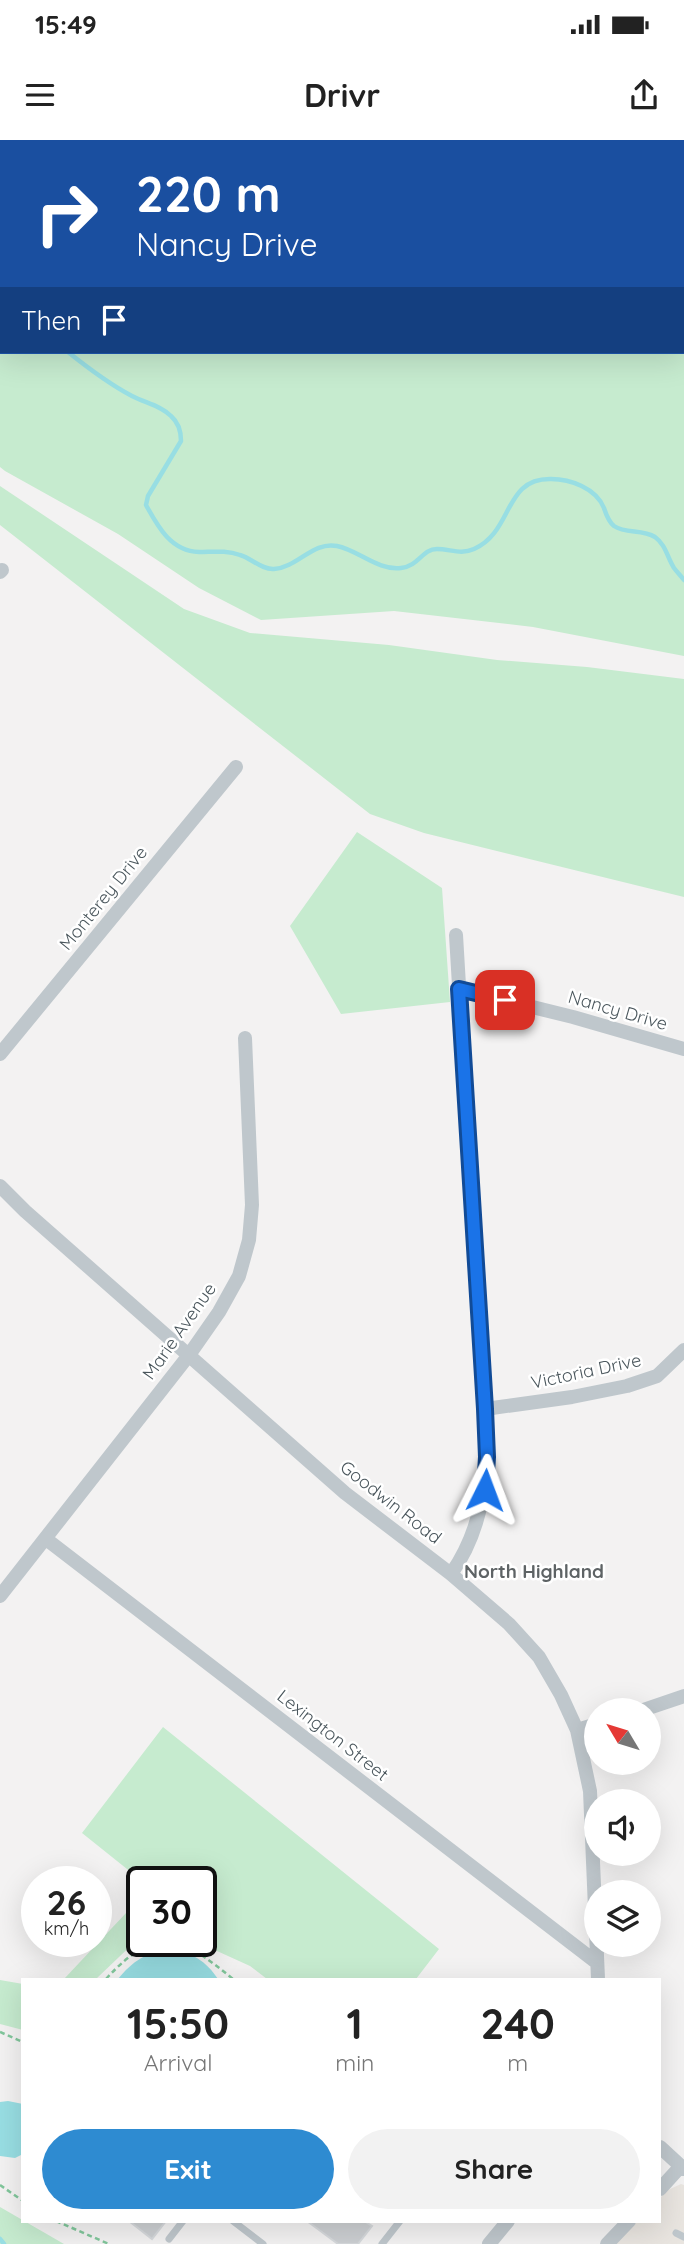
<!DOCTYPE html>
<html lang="en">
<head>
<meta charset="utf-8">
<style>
	body { margin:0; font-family:Quicksand,sans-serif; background:#f2f2f2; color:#222; height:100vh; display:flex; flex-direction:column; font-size:26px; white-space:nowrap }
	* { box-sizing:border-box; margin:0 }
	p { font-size:23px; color:#767676 }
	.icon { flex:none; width:38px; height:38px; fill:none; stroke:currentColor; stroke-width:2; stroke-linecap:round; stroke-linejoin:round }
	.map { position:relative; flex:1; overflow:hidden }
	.sheet { position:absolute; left:21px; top:1838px; width:640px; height:245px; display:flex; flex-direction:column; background:#fff; border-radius:0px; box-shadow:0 7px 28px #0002 }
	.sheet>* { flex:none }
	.banner { position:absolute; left:0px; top:0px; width:684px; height:214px; box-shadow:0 7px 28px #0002; background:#1a4fa0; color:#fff; overflow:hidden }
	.needle { width:46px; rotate:308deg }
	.fabs { position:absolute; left:584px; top:1558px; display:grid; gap:14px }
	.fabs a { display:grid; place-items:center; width:77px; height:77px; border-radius:50%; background:#fff; box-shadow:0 7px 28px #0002; font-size:35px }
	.speed { position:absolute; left:21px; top:1726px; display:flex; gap:14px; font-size:35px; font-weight:700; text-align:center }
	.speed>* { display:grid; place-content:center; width:91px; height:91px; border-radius:50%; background:#fff; box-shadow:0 7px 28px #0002; line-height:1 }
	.speed small { font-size:18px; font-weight:400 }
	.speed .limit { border:4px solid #111; border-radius:10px; background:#fff; color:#111 }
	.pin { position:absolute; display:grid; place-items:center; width:60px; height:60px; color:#fff; margin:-30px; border-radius:14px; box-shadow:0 4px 10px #0006 }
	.me { position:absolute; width:77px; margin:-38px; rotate:3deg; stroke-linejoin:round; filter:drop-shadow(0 0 5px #0008) }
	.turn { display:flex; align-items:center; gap:24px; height:147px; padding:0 21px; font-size:32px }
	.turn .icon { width:91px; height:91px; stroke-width:2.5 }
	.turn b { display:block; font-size:49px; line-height:60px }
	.then { display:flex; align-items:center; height:66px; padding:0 21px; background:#0003; gap:14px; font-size:26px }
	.eta { display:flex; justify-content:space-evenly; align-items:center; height:119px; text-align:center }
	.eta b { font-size:42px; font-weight:700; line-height:49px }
	.cta { display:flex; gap:14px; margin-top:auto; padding:14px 21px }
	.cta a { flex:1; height:80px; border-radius:42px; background:#2e8bd1; color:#fff; font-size:28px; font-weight:700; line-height:80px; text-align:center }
	.cta a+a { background:#f2f2f2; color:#222 }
	.status { display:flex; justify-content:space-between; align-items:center; height:49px; padding:0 35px; background:#fff; direction:ltr }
	.status svg { height:19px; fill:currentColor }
	header { display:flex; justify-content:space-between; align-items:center; height:91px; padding:0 21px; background:#fff; font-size:32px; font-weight:700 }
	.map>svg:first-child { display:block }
	.commercial { fill:#e9e5e0 }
	.green { fill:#c6ebcf }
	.water { fill:#98dee3 }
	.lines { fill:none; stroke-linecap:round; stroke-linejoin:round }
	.stream { stroke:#98dee3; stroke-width:4.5 }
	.building { fill:#cccfd2; stroke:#d6d9dc; stroke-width:2 }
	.path { stroke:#81c69b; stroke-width:2.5; stroke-dasharray:5 3.5; stroke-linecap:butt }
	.service { stroke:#bfc7cc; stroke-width:7 }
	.minor { stroke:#bfc7cc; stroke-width:14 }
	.route-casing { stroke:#114b97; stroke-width:18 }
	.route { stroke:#1a73e8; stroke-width:12 }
	.labels { text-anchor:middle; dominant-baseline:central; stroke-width:5; stroke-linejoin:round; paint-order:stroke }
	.street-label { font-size:18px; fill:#4b575d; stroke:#fff }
	.neighbourhood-label { font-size:19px; font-weight:bold; fill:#5e6365; stroke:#fff }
</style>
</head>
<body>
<div class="status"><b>15:49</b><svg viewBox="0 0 49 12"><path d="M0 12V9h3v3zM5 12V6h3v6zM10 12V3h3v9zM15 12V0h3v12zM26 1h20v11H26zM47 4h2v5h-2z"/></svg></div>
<header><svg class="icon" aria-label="menu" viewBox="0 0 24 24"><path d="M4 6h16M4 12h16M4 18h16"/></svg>Drivr<svg class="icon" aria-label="share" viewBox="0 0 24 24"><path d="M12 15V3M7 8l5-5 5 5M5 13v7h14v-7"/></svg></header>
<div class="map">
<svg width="684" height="2104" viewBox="0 0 684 2104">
	<rect width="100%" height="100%" fill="#f3f2f2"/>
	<path class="commercial" d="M681 2044 684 2045V2104H615L638 2081H660V2058L668 2050Z"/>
	<path class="green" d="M0 0H107L113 2H2V212H682V2H637V0H684V516L533 487 394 471 261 480 199 448 118 394 5 331 0 327Z
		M0 346 184 469 250 493 389 505 497 520 587 527 684 539V757L424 693 370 674 0 385Z
		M357 692 442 748 450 862 341 874 290 786Z
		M163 1587 439 1809 416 1839H267L250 1826 195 1801H201V1741H142L82 1693Z
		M142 1756V1795L96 1839H64Z
		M0 1840 23 1844V1890L0 1884Z
		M0 2067 64 2104H0Z"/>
	<path class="water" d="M170 1810C191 1811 207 1822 218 1839H118C132 1822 147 1811 170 1810Z
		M8 1961 23 1964V2014L15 2018 0 2016V1962Z"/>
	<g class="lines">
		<path class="stream" d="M0 43H2
			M68 212C88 228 109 244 132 256 145 263 160 265 171 276 179 283 181 291 181 301L148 356 146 365C158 387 171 411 199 412 213 412 226 410 240 415 251 418 262 430 274 429 298 427 313 401 337 406 358 410 378 431 401 428 419 426 422 409 437 409 450 409 461 415 474 409 514 391 503 338 551 339 570 339 596 348 604 368 606 374 608 381 614 386 626 394 642 389 655 397 666 405 667 417 674 428 677 432 681 436 684 440
			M0 2099 4 2104"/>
	</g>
	<path class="building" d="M129 2081H166L152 2099Z
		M307 2081H364L372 2086 358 2104H338Z"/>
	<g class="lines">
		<path class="path" d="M106 1839C156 1784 182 1797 233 1839
			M0 1892 23 1902
			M0 2045 23 2061
			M56 2081 109 2104"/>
		<path class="service" d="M617 0V2
			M233 2081 263 2104
			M676 2093 684 2097
			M169 2099 183 2081
			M382 2104 400 2081"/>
		<path class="minor" d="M0 432 2 430
			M459 849 573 877 684 909
			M0 914 236 627
			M0 1046 25 1071 345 1353 451 1434 509 1484 539 1517 561 1555 577 1590 590 1651 598 1839
			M485 1269 572 1257 627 1246 657 1236 684 1210
			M46 1399 596 1822
			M451 1434C476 1399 485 1359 487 1317L456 795
			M0 1456 189 1215 219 1172 239 1136 249 1100 252 1065 245 898
			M643 1570 684 1556
			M577 1590 597 1584
			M660 2007 684 2029
			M660 2049 681 2026
			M489 2104 508 2081
			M607 2104 629 2081"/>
	</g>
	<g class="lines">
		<defs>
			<path id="route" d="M485 1350 487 1317 485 1269 459 849 505 860"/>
		</defs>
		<use href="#route" class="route-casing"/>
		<use href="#route" class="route"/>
	</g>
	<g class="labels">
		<g class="street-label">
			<text transform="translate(103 758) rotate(-51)">Monterey Drive</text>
			<text transform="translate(618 870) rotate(16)">Nancy Drive</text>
			<text transform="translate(179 1191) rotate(-55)">Marie Avenue</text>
			<text transform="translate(586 1231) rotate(-12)">Victoria Drive</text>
			<text transform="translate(391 1362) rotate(38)">Goodwin Road</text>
			<text transform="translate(333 1595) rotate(38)">Lexington Street</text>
		</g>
		<g class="neighbourhood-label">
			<text x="534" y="1431">North Highland</text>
		</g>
	</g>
</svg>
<div class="fabs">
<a><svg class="needle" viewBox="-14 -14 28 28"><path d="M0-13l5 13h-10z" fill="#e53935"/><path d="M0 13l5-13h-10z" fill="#767676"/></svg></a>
<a><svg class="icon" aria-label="sound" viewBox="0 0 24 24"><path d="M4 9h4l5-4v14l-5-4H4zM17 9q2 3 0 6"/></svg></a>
<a><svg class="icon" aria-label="layers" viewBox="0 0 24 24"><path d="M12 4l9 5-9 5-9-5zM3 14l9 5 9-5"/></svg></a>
</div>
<div class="speed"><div>26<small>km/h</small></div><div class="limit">30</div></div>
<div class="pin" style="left:505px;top:860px;background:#d93025"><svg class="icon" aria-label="arrive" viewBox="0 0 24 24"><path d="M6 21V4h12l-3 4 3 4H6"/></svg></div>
<svg class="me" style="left:485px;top:1350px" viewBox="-20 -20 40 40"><path d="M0-17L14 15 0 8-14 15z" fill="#1a73e8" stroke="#fff" stroke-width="4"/></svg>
<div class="banner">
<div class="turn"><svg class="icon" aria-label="right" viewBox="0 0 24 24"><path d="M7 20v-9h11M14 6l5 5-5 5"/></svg><div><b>220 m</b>Nancy Drive</div></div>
<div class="then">Then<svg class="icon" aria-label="arrive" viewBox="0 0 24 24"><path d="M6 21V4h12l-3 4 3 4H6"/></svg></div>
</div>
<section class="sheet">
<div class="eta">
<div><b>15:50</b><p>Arrival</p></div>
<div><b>1</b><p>min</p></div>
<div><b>240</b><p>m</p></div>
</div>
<div class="cta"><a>Exit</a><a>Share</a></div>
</section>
</div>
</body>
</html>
